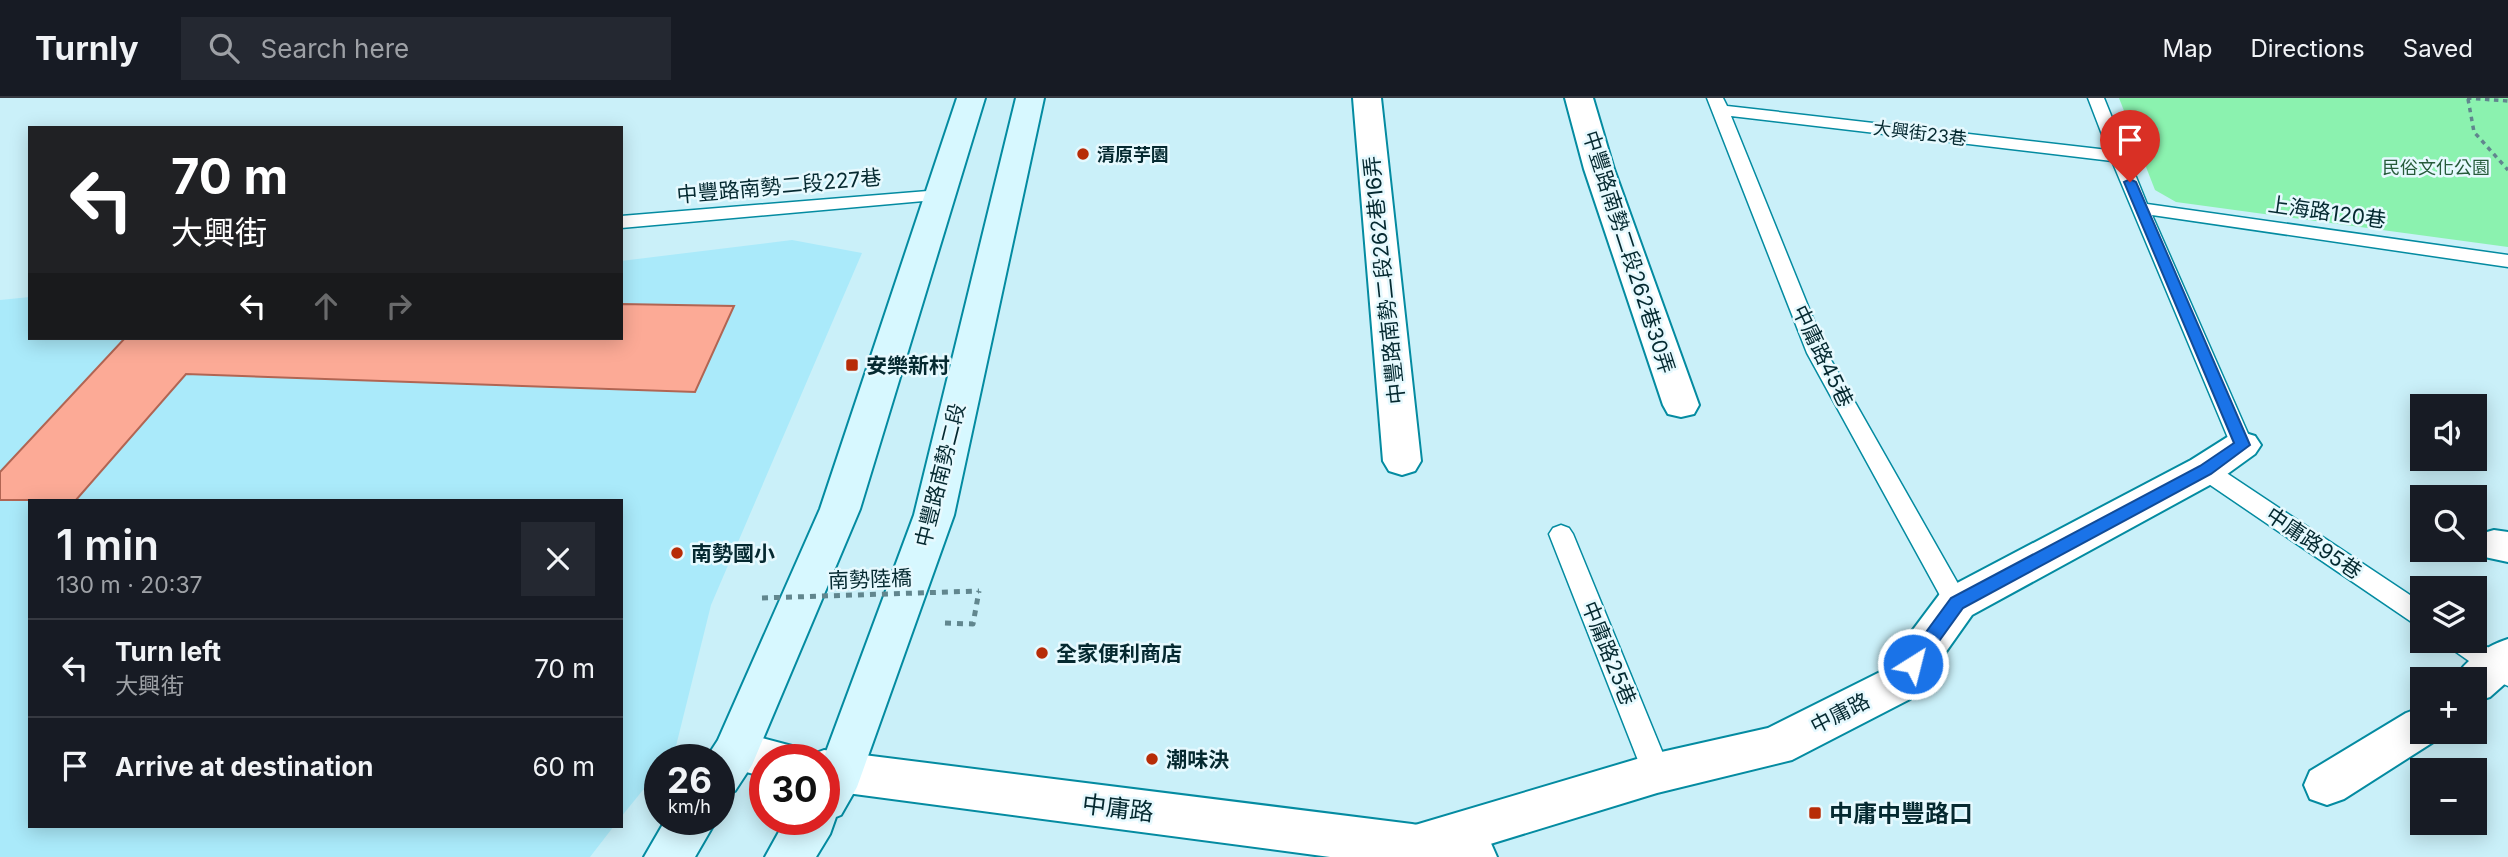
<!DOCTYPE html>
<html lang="en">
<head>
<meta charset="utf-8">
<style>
	body { margin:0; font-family:Inter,"Noto Sans TC",sans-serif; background:#242831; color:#f1f3f6; height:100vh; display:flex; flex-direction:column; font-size:26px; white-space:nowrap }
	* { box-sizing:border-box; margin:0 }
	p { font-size:23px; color:#9ea1a6 }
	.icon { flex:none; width:38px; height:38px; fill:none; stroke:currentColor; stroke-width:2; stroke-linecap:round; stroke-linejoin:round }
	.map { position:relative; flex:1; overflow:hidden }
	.panel { position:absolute; left:28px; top:401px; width:595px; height:329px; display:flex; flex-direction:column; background:#171b24; border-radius:0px; box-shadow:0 4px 18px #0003 }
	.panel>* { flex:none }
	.banner { position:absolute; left:28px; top:28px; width:595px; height:214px; border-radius:0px; box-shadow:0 4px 18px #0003; background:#202124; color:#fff; overflow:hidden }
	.fabs { position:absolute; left:2410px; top:296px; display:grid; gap:14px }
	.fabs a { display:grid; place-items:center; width:77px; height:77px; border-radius:0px; background:#171b24; box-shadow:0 4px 18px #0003; font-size:35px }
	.speed { position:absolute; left:644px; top:646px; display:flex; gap:14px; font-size:35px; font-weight:700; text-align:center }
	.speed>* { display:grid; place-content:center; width:91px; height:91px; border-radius:50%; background:#171b24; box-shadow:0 4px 18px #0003; line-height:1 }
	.speed small { font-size:18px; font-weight:400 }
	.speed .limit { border:10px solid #d22; background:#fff; color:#111 }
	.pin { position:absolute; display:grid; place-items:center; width:60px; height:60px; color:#fff; margin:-72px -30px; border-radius:50% 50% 50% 0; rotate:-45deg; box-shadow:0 0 7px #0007 }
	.pin .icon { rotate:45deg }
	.me { position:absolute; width:77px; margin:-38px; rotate:36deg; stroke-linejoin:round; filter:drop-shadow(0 0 5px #0008) }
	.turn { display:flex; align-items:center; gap:24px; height:147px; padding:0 28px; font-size:32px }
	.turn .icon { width:91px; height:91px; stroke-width:2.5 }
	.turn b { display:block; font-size:49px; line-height:60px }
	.lanes { display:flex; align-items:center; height:66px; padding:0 28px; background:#0003; justify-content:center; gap:35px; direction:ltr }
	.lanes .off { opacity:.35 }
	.round { display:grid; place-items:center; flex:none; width:74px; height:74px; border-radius:0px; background:#242831 }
	.head { display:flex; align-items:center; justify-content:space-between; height:119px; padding:0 28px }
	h1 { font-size:42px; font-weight:600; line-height:52px }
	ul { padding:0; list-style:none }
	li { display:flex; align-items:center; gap:21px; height:98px; padding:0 28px; border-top:2px solid #363941 }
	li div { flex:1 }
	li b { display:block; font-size:26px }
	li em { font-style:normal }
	header { display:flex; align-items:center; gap:42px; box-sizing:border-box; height:98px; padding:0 35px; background:#171b24; border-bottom:2px solid #363941 }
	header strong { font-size:33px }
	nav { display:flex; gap:38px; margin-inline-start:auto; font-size:24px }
	.search { width:490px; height:63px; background:#242831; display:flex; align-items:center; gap:18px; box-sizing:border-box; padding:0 24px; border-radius:0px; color:#9ea1a6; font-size:26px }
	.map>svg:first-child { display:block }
	.built { fill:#aaeafa }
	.green { fill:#8bf2af }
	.building { fill:#fcaa96; stroke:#b16553; stroke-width:2 }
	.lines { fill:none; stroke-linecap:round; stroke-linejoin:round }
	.service-casing { stroke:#048ba1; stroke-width:3 }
	.minor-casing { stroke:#048ba1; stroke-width:4 }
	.tertiary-casing { stroke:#048ba1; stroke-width:4 }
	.secondary-casing { stroke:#048ba1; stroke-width:4 }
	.path-far1 { stroke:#61868e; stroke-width:3.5; stroke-dasharray:4.5 4.5; stroke-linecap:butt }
	.path { stroke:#61868e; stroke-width:5; stroke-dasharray:6 6; stroke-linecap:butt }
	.service { fill:#fff; fill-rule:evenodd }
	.minor { fill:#fff; fill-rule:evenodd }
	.tertiary { fill:#fff; fill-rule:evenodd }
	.secondary { fill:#d7f8ff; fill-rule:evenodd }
	.path-bridge { stroke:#61868e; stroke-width:5; stroke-dasharray:6 6; stroke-linecap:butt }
	.route { fill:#1a73e8; stroke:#114b97; stroke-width:2 }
	.poi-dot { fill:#b72c07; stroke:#e6f9fe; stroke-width:2.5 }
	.labels { text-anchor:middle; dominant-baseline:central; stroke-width:5; stroke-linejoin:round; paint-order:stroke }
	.far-street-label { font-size:18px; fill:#052930; stroke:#e6f9fe }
	.far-poi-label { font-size:18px; font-weight:bold; fill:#052930; stroke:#e6f9fe; text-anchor:start }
	.far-park-label { font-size:18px; fill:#265b3a; stroke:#e6f9fe }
	.street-label { font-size:21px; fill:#052930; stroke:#e6f9fe }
	.poi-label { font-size:21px; font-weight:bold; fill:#052930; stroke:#e6f9fe; text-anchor:start }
	.near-street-label { font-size:24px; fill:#052930; stroke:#e6f9fe }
	.near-poi-label { font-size:24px; font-weight:bold; fill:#052930; stroke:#e6f9fe; text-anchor:start }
</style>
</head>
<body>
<header>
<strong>Turnly</strong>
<div class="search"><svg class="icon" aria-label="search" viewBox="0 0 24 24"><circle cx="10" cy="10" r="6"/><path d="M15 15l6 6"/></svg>Search here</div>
<nav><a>Map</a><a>Directions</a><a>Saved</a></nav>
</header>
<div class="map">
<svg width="2508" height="759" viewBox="0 0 2508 759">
	<rect width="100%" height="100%" fill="#caf0f9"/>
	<path class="built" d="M792 142 862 155 711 507 675 652 668 661 660 662V671L621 719V402H30V728H614L590 759H0V202L30 199V240H621V163Z"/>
	<path class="green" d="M2119 0H2508V149L2176 104 2155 92Z"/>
	<path class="building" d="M621 206 734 208 695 294 186 276 76 402H0V374L125 240H621Z"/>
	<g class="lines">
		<defs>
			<path id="service" d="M1707 0H1723L1727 8 2108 52 2088 0H2104L2147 106 2508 157V169L2152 117 2253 347 2250 353 2242 355 2234 353 2231 347 2112 63 1731 18 1827 255 1969 505 1966 512 1957 515 1948 512 1807 255Z
				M940 92 946 93 949 97 946 101 621 130V118Z
				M2205 364 2213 366 2422 505V528L2413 525 2197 378 2194 372 2197 366Z
				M1561 427 1569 430 1573 436 1671 675 1667 683 1657 687 1647 683 1643 675 1549 436 1553 430Z
				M2474 540 2508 563V588L2499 584 2449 549 2446 542H2474Z"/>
			<path id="minor" d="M1353 0H1381L1421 363 1415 373 1402 377 1389 373 1383 363Z
				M1565 0H1593L1614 71 1699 307 1694 316 1681 319 1668 316 1663 307 1584 71Z
				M2242 334 2255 338 2261 347 2255 356 2219 382 1972 517 1914 599 1792 662 1657 695 1448 759H1389L1388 748 1395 733 1657 655 1768 630 1882 573 1942 493 2191 362 2229 338Z
				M2494 432 2508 434V464L2480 458 2474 448 2480 436Z
				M2508 541V583L2490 599 2474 604V581H2455C2464 562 2489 547 2508 541Z
				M2422 609V634H2442L2438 641 2344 701 2327 707 2310 701 2304 687 2310 673 2406 615Z"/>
			<path id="tertiary" d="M736 633 792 648 799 662H765V679L720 667 713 653 720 639Z
				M824 652 1412 726 1473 737 1490 743 1497 759H1330L824 692V662H806L808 658Z"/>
			<path id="secondary" d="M957 0H985L860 411 752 667 735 693 719 699V662H705L718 642 820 411Z
				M1016 0H1044L954 417 857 689 841 717 836 719 830 736 816 759H765L786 721H824L823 662 914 417Z
				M666 721H717L695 759H644Z"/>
		</defs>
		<use href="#service" class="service-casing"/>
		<use href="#minor" class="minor-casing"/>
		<use href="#tertiary" class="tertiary-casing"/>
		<use href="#secondary" class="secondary-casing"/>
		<path class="path-far1" d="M2467 0 2508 3
			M2468 1 2474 34 2508 72"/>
		<path class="path" d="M945 525 973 526 979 493"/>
		<use href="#service" class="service"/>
		<use href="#minor" class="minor"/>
		<use href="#tertiary" class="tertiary"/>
		<use href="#secondary" class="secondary"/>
		<path class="path-bridge" d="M762 500 979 493"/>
	</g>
	<path class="route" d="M2130 81 2136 84 2250 347 2211 376 1963 510 1919 571 1913 573 1907 571 1904 566 1907 560 1951 500 2200 368 2234 345 2124 84Z"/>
	<g class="poi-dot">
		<circle cx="1083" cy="56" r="7"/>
		<rect x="845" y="260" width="14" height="14" rx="3.5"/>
		<circle cx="677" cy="455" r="7"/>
		<circle cx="1042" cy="555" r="7"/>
		<circle cx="1152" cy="661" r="7"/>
		<rect x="1808" y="708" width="14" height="14" rx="3.5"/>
	</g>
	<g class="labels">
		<g class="far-street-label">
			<text transform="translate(1920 35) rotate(7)">大興街23巷</text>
		</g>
		<g class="far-poi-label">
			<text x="1097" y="56">清原芋園</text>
		</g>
		<g class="far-park-label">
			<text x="2436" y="69">民俗文化公園</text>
		</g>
		<g class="street-label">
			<text transform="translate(779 88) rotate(-5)">中豐路南勢二段227巷</text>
			<text transform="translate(2327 114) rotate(8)">上海路120巷</text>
			<text transform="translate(1629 154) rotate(72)">中豐路南勢二段262巷30弄</text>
			<text transform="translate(1384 182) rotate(-96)">中豐路南勢二段262巷16弄</text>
			<text transform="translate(1823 258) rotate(64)">中庸路45巷</text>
			<text transform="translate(940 377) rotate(-76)">中豐路南勢二段</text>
			<text transform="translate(2314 445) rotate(34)">中庸路95巷</text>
			<text transform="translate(870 481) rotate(-2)">南勢陸橋</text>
			<text transform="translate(1609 555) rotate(68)">中庸路25巷</text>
			<text transform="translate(1840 615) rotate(-27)">中庸路</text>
		</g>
		<g class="poi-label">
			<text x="866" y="267">安樂新村</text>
			<text x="691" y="455">南勢國小</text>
			<text x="1056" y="555">全家便利商店</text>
			<text x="1166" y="661">潮味決</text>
		</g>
		<g class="near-street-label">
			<text transform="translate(1118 710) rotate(7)">中庸路</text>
		</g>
		<g class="near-poi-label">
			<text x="1829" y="715">中庸中豐路口</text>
		</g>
	</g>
</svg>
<div class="fabs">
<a><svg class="icon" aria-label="sound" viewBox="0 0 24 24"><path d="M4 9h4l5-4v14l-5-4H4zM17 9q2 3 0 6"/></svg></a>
<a><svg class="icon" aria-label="search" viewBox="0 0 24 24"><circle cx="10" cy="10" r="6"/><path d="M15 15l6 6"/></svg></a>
<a><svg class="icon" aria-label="layers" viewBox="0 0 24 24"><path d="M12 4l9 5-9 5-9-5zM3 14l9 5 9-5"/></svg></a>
<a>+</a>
<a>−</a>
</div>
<div class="speed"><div>26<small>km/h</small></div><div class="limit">30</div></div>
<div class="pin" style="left:2130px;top:84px;background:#d93025"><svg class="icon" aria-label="arrive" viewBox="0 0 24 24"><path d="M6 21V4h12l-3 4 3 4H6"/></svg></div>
<svg class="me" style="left:1913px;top:566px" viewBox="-20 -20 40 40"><circle r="17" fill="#1a73e8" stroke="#fff" stroke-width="3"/><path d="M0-11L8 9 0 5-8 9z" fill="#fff"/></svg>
<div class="banner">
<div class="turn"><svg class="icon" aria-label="left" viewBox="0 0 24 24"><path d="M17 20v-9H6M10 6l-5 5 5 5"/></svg><div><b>70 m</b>大興街</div></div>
<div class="lanes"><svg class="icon" aria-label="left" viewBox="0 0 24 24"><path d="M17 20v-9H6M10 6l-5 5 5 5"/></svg><svg class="icon off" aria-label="ahead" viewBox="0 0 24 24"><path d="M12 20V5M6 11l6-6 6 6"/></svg><svg class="icon off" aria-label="right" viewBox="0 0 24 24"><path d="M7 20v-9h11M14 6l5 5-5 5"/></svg></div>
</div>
<section class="panel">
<div class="head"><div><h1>1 min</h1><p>130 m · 20:37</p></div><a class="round"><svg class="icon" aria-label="close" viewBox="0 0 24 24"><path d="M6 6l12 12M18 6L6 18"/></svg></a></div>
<ul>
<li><svg class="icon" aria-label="left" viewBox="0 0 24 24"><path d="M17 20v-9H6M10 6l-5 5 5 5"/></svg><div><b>Turn left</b><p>大興街</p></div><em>70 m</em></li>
<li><svg class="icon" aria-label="arrive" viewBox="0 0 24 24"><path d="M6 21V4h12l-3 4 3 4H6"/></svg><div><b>Arrive at destination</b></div><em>60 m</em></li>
</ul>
</section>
</div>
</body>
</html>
